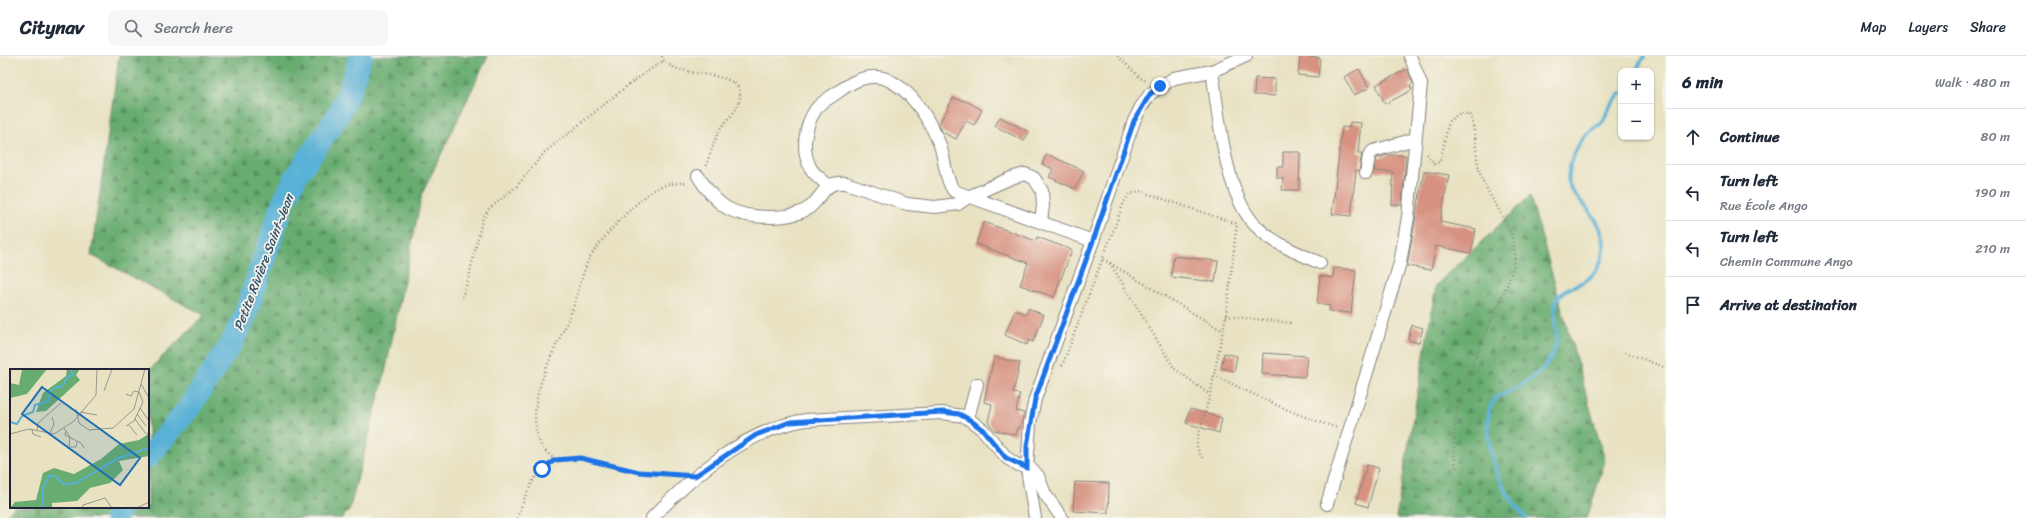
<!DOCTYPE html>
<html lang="en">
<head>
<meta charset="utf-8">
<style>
	:root { --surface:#fff; --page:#f6f6f7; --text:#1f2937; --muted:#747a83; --line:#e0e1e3 }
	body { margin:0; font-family:Sriracha,sans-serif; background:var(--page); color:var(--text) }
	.controls { position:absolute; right:12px; top:12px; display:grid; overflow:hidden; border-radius:8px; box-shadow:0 1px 3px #0004 }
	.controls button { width:36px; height:36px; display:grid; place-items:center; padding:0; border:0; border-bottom:1px solid var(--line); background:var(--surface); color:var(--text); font:20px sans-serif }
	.stop { position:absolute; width:12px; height:12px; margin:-9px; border:3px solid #1a73e8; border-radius:50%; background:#fff }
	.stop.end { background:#1a73e8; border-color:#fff; box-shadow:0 1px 4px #0008 }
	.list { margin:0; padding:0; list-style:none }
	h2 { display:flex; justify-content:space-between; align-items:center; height:52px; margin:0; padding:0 16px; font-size:17px }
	h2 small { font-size:13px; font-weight:400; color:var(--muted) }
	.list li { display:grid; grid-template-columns:26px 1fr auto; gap:12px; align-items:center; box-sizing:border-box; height:56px; padding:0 16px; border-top:1px solid var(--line) }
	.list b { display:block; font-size:15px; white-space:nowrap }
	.list p { margin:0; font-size:13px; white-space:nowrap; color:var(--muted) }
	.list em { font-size:13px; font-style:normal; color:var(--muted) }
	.icon { flex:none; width:22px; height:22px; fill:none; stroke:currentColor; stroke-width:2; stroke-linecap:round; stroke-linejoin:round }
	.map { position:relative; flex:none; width:1666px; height:462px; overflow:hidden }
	header { display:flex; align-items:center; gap:24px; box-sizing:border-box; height:56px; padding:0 20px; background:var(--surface); border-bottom:1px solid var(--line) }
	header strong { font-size:19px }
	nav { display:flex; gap:22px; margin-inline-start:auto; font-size:14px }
	.search { width:280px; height:36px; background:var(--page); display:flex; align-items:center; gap:10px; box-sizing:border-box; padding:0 14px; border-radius:8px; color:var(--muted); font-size:15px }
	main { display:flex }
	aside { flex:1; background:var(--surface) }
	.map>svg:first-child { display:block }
	.forest { fill:url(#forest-firs); stroke:#456756 }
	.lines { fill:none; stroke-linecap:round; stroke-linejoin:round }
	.stream { stroke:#59b1d6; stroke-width:4 }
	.river { stroke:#59b1d6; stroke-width:23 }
	.building { fill:#d79281 }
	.minor-casing { stroke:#85827e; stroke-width:14 }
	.path { stroke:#85827e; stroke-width:2.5; stroke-dasharray:1 3; stroke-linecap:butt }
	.minor { stroke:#fff; stroke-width:12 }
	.route { stroke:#1a73e8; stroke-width:5 }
	.labels { text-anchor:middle; stroke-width:3.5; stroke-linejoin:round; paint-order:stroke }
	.water-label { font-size:13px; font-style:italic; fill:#355471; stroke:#f7f3e8 }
	.inset-river { fill:none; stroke:#59b1d6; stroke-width:2 }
	.inset-road { fill:none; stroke:#99958c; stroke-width:1 }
	.view { fill:#1f6fb2; fill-opacity:0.15; stroke:#1f6fb2; stroke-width:2 }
	.inset-edge { fill:none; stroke:#22223b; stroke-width:2 }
</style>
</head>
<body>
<header>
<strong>Citynav</strong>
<div class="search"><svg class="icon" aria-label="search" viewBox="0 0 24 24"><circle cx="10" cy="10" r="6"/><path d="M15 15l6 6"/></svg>Search here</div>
<nav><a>Map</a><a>Layers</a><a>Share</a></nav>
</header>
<main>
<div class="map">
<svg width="1666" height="462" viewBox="0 0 1666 462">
	<defs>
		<pattern id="forest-firs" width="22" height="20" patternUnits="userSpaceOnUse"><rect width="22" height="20" fill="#68ac70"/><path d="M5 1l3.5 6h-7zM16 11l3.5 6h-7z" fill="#558c5d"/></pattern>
	</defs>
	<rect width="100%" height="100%" fill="#f7f3e8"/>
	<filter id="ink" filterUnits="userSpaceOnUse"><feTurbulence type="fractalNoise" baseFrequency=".025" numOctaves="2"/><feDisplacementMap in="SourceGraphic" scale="8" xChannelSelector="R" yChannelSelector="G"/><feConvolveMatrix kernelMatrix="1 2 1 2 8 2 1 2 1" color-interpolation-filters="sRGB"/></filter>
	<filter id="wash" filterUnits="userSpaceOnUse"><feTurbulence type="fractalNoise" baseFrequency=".012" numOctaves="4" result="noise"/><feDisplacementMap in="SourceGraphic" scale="16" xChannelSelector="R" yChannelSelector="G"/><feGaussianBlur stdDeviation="0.9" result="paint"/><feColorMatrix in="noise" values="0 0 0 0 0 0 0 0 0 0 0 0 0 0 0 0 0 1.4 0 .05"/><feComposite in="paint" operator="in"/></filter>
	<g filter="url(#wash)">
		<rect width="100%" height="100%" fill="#e8e2c2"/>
		<g class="forest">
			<path d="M119,0H488L422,138L385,317L349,455L342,462H3L14,451H148V315L204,259L91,199Z"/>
			<path d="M1530,140L1605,405L1587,462H1396L1436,229Z"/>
		</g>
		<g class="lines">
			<g class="stream">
				<path d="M1636,15L1644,0"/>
				<path d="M1526,462C1503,437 1489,406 1488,372C1488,361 1488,349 1497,341C1501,338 1507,337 1511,334C1527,326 1542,317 1552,300C1564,278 1547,254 1560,239C1566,232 1573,231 1581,227C1593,222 1603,207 1604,193C1605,176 1595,162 1585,150C1580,145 1571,136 1569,128C1566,114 1576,91 1585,80C1590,74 1599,70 1603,65C1606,61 1607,55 1610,51C1613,46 1617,42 1621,37"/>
			</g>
			<g class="river">
				<path d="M148,401L188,353L231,288L244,262L281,152L296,120L337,61L350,33L361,0"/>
				<path d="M116,462L121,451"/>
			</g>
		</g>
		<g id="blocks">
			<g class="building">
				<path d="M1300,0L1320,2L1318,21L1298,19Z"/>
				<path d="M1359,13L1369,32L1354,39L1344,21Z"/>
				<path d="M1407,13L1413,27L1410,29L1412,34L1385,48L1376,29Z"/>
				<path d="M1255,22L1275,23V40L1254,39Z"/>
				<path d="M953,42L968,46L982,54L974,69L966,65L956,83L942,76L939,68Z"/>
				<path d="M1000,61L1029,76L1024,85L995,70Z"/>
				<path d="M1350,66L1361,67L1358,97H1362L1359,115L1356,114L1351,160L1332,158L1342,71L1349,72Z"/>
				<path d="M1283,96H1300L1299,134H1282L1283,122H1277V111H1283Z"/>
				<path d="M1047,98L1084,115L1075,133L1049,121L1053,113L1042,108Z"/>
				<path d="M1388,99H1406L1402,149H1392L1393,116L1374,115L1377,102Z"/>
				<path d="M1424,115L1449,119L1440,166L1476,173L1471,197L1436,190L1431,214L1407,210Z"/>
				<path d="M984,166L1036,185L1037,181L1072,194L1054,241L1020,229L1028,207L976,188Z"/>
				<path d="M1174,200L1218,205L1215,226L1171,221Z"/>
				<path d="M1334,212L1356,214L1351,257L1329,255L1330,250L1317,248L1320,220L1333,222Z"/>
				<path d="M1028,252L1044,259L1033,286L1029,284L1027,289L1005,279L1015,254L1026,258Z"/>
				<path d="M1412,269L1423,272L1419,287L1408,284Z"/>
				<path d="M1224,297L1237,300L1234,315L1221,312Z"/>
				<path d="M1263,297L1307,300L1305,321L1262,318Z"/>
				<path d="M994,301L1020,307L1013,337L1020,338L1016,355L1024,357L1020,372H1018L1016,379L994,374L988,366L992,348L984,346Z"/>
				<path d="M1190,353L1222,362L1219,377L1186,367Z"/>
				<path d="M1367,409L1379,412L1368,451L1356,447Z"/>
				<path d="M1075,426L1109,427L1108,457L1073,455Z"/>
			</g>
		</g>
	</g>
	<g filter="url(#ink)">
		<use href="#blocks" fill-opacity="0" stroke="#85827e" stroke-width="1"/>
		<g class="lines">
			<defs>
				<g id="minor">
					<path d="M1212,15C1219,59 1224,136 1255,169C1272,187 1298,197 1320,207"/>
					<path d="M1366,117L1369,100L1373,95L1415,83"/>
					<path d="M698,120C705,131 715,145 727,152C746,163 792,165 810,151C824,139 825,124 846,127L907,148L935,151L958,148L968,141L1011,122L1025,118L1034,122L1042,135L1043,149L1041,166"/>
					<path d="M829,130C822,124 814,119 810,111C801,93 805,69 816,53C821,46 831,41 838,36C849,28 861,20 876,21C887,21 898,29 906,36C920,49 933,71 940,89C945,104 945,123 954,135L1093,185"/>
					<path d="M968,362L977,328"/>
					<path d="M1327,448L1400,207L1408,161L1421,28L1410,0"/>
					<path d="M652,462C693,420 746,373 806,364L942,357L964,360L970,364L983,374L1007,402L1016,408L1032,413L1038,420L1045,438L1062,462"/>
					<path d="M1035,462L1027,413L1030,367L1035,343L1093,185L1134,65L1141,51L1150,38L1174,22L1212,15L1246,0"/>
				</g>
			</defs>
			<use href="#minor" class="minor-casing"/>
			<g class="path">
				<path d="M662,0C670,27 751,8 739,46C735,58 724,66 718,77C713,88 710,100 705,111"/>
				<path d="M1118,0L1140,22L1148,26"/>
				<path d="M1427,98L1434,108L1440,106L1449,65L1460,57L1469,58C1478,77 1474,100 1481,120C1490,144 1509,164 1514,189C1518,209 1506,231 1498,249C1477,298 1443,360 1457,414"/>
				<path d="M1103,203L1223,275"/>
				<path d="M1110,207L1174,312L1210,339"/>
				<path d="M462,241L469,221L482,164L489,153L517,130L545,96L632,26L663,5"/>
				<path d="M1226,260L1291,267"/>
				<path d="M1625,296L1666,312"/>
				<path d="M1062,310L1124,146L1130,138L1140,135L1237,168"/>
				<path d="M1214,319C1255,339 1295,360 1339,372"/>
				<path d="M1202,402L1197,392V384L1210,339L1226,260L1237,167"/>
				<path d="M555,404C550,399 543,394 541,389C522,349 553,298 569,262C577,244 580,224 588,205C597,186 640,140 659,131C668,127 678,128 688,126"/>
				<path d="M517,462C524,444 531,422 546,409C568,391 614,412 639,416C652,418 665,418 678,419"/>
			</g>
			<use href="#minor" class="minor"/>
		</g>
	</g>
	<g class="lines" filter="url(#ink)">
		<path class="route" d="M542,413L555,404L580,402L639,416L695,420L756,379L790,366L942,356L959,358L970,364L983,374L1006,402L1027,412V390L1035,343L1093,185L1134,65L1150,38L1160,30"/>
	</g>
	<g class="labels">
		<g class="water-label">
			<text transform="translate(263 206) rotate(-69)" y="5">Petite Rivière Saint-Jean</text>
		</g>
	</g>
	<g transform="translate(10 313)">
		<rect width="139" height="139" fill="#e8e2c2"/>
		<path d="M12,0H37L17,25L0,29V14L9,16ZM57,0H70L66,6L70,11L36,42L26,43L33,24L56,7ZM139,59V87L109,92L113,101L100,114L80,119L67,132L42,134V139H0L5,133L26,131L33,104L44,99L64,105L91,90L109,75L129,71L137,66Z" fill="#68ac70"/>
		<path class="inset-river" d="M0,53L7,55L12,47L23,43L25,36L38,32L41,22L46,18H52L57,8L63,6L60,0M32,139L33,120L39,107H44L54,115L66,114L109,89L139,79"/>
		<path class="inset-road" d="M131,15L139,29M94,22L102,0M116,25L121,27L124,22L129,23L133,33L124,52L116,57M130,39L139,52M66,40L69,54L79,61L103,59L124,40L135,0M70,43L87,46M127,45L136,57M125,50L136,65M119,56L127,66M54,59L60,68L59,78H66L67,73M22,61L23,65L31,68M27,62L28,54L51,34M56,62L55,66L71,74L74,79M40,64L44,55L42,48M0,65L19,60L44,65L64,52L86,26L87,0M73,139V136L95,129L102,139M127,139L139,133"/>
		<path class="view" d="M32,18L130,89L110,116L12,45Z"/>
		<rect width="139" height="139" class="inset-edge"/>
	</g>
</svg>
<div class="controls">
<button>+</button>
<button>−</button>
</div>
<div class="stop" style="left:542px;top:413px"></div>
<div class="stop end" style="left:1160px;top:30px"></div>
</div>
<aside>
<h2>6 min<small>Walk · 480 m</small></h2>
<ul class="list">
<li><svg class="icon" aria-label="ahead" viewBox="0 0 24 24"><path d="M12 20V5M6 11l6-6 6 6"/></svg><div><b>Continue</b></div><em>80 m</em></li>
<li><svg class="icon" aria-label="left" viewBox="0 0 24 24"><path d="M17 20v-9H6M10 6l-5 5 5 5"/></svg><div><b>Turn left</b><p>Rue École Ango</p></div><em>190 m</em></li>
<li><svg class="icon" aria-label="left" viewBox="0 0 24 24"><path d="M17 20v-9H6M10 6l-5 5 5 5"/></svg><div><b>Turn left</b><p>Chemin Commune Ango</p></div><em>210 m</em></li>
<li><svg class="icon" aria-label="arrive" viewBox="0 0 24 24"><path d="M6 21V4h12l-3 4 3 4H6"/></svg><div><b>Arrive at destination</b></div></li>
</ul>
</aside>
</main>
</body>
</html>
